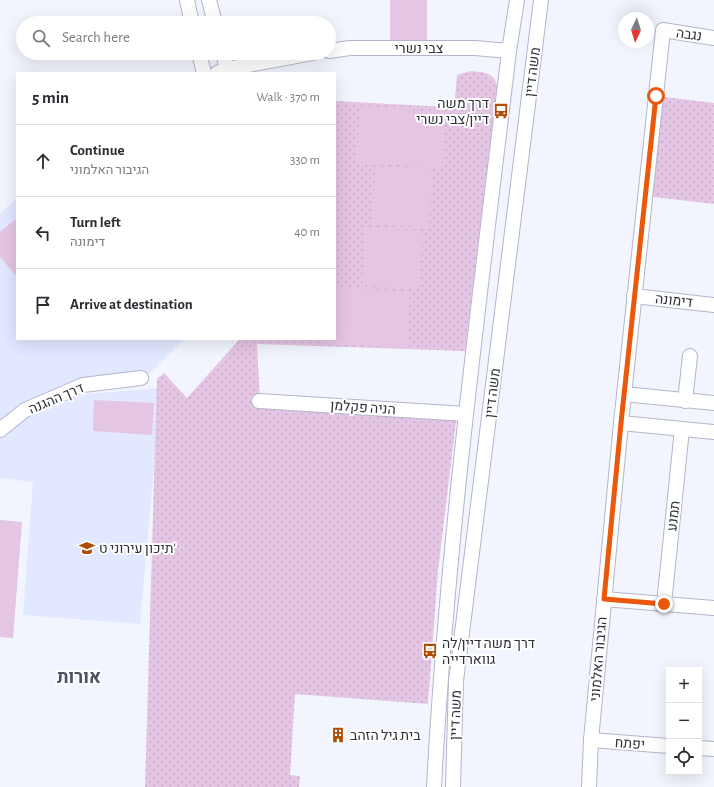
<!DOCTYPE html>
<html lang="en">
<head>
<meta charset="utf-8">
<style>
	:root { --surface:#fff; --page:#f7f7f7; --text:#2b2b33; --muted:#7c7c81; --line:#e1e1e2 }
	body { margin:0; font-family:"Alegreya Sans",Heebo,sans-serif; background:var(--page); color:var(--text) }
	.controls { position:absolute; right:12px; bottom:12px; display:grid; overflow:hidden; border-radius:0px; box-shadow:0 4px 16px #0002 }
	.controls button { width:36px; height:36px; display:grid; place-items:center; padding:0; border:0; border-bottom:1px solid var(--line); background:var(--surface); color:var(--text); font:20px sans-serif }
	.compass { position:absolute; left:618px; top:12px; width:36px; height:36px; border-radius:50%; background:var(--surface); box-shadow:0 4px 16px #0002; rotate:184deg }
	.stop { position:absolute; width:12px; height:12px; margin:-9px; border:3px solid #ea580c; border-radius:50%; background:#fff }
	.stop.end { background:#ea580c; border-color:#fff; box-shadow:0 1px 4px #0008 }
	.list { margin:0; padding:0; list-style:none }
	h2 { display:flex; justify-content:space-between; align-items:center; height:52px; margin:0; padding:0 16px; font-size:17px }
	h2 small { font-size:13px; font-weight:400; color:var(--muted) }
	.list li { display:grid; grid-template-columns:26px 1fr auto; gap:12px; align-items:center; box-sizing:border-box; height:72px; padding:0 16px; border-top:1px solid var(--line) }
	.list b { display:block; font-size:15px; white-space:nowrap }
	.list p { margin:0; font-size:13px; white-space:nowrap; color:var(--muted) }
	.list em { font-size:13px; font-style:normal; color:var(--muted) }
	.icon { flex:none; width:22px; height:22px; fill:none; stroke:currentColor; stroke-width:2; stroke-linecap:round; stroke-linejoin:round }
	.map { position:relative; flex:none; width:714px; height:787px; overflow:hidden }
	.search { position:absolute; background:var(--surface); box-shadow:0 4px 16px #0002; left:16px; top:16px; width:320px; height:44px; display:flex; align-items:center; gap:10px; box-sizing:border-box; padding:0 14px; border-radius:22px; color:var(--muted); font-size:15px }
	.panel { position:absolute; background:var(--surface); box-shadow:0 4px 16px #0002; left:16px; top:72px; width:320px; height:268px; border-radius:0px }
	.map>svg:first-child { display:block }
	.built { fill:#e1e8ff }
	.park { fill:url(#park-dots) }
	.garden { fill:#e4c5e3 }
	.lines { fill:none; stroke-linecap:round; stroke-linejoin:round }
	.minor-casing { stroke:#b1b6cb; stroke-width:16 }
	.minor { stroke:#fff; stroke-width:14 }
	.route { stroke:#ea580c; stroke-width:5 }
	.labels { text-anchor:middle; stroke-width:4; stroke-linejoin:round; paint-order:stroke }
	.street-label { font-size:14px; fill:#2f3139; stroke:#fff }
	.poi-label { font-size:14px; fill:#2f3139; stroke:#fff; text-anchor:start }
	.district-label { font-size:18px; font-weight:bold; fill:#4c5163; stroke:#fff }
</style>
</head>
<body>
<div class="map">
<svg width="714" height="787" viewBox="0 0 714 787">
	<defs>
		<pattern id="park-dots" width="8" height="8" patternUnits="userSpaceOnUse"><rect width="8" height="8" fill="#e4c5e3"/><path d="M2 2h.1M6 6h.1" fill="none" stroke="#c4aac4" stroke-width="1.8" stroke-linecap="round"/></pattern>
	</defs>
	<rect width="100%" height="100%" fill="#f3f5fe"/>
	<g class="built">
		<path d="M17,198V339H184L149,374L80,378L24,404L0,423V214Z"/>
		<path d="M161,388L140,624L23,615L33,482L0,478V437L29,417L87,394Z"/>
	</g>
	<g class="park">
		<path d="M471,71C483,72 496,73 497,87L465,351L257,344L260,401L457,413L438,571L428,704L295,694L290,775L300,776L299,787H145L157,379L164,373L187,398L238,341V339H335V101L446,107L455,99L457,75Z"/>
		<path d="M656,96L714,103V204L645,196Z"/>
	</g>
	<g class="garden">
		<rect x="390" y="0" width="37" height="44"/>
		<path d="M360,106L446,112L442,168L356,162Z"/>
		<path d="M375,166L432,170L429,228L372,224Z"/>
		<path d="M17,218V277L0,257V232Z"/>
		<path d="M365,227L423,231L419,288L362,285Z"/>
		<path d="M335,288L410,292L407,348L320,342V339H335Z"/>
		<path d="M269,339H315V342Z"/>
		<path d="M94,400L154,403L152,435L93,431Z"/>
		<path d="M0,520L22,522L13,638L0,637Z"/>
	</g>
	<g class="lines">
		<defs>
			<g id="minor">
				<path d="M187,0L192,23"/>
				<path d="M209,0L215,23"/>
				<path d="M329,51L350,48H475L509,51"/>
				<path d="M199,53L204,73"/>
				<path d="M223,53L227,69"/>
				<path d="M217,73L227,69L313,53"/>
				<path d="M634,296L714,305"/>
				<path d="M624,394L714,403"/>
				<path d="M259,401L466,414"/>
				<path d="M685,401L690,356"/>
				<path d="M621,423L714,432"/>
				<path d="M0,430L25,410L83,385L141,378"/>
				<path d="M604,599L714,608"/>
				<path d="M664,604L682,429"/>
				<path d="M591,740L669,746"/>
				<path d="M699,748L714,749"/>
				<path d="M434,787C447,541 480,296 509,51L517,0"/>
				<path d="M453,787L456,681L541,0"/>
				<path d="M589,787L591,740L621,423L663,30L714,38"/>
			</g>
		</defs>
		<use href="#minor" class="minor-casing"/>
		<use href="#minor" class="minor"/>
	</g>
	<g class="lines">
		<path class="route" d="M656,96L621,423L604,599L664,604"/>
	</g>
	<defs>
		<symbol id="bus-bare" viewBox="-9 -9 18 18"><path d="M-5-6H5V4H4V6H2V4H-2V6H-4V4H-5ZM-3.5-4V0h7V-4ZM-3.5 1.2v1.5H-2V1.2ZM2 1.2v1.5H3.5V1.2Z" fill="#ae4e05" stroke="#fff" stroke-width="2.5" paint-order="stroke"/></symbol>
		<symbol id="school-bare" viewBox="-9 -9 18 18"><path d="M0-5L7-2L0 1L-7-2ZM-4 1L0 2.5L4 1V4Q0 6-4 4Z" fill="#ae4e05" stroke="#fff" stroke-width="2.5" paint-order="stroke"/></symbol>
		<symbol id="building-bare" viewBox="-9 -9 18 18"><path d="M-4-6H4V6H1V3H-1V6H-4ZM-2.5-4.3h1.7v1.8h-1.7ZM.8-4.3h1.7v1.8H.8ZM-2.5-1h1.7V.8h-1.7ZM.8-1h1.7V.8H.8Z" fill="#ae4e05" stroke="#fff" stroke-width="2.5" paint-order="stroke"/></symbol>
	</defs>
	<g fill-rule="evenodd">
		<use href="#bus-bare" x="490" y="100" width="22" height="22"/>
		<use href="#school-bare" x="76" y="537" width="22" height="22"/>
		<use href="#bus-bare" x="419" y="640" width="22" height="22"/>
		<use href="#building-bare" x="327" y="724" width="22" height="22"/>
	</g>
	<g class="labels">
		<g class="street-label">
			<text transform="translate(689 34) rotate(8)" y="5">נגבה</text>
			<text x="419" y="53">צבי נשרי</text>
			<text transform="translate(532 72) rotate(-83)" y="5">משה דיין</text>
			<text transform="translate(674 300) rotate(6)" y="5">דימונה</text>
			<text transform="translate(492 393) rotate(-83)" y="5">משה דיין</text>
			<text transform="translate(56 398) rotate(-23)" y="5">דרך ההגנה</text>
			<text transform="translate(363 407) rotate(4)" y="5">הניה פקלמן</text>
			<text transform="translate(673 516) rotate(-84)" y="5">תמנע</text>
			<text transform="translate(598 659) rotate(-85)" y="5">הגיבור האלמוני</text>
			<text transform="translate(455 715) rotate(-88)" y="5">משה דיין</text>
			<text transform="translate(630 743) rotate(4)" y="5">יפתח</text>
		</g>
		<g class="poi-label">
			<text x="489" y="108" text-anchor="end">דרך משה<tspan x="489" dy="16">דיין/צבי נשרי</tspan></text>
			<text x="99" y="553">תיכון עירוני ט'</text>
			<text x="442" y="648">דרך משה דיין/לה<tspan x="442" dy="16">גווארדייה</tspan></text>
			<text x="350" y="740">בית גיל הזהב</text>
		</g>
		<g class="district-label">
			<text x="79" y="683">אורות</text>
		</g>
	</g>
</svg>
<div class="controls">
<button>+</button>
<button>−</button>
<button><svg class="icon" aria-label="locate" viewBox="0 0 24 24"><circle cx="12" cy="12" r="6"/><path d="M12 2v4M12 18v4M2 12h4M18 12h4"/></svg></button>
</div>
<svg class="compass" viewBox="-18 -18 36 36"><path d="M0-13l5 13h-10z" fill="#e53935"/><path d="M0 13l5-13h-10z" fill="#7c7c81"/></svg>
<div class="stop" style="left:656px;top:96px"></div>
<div class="stop end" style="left:664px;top:604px"></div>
<div class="search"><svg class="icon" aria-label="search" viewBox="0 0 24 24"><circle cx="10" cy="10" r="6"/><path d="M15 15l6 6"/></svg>Search here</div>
<section class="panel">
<h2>5 min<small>Walk · 370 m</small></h2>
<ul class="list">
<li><svg class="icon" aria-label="ahead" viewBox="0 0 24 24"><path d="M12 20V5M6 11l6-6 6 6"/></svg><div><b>Continue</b><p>הגיבור האלמוני</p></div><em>330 m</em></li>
<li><svg class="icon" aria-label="left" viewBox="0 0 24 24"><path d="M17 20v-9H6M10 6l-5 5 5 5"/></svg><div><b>Turn left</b><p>דימונה</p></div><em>40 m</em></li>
<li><svg class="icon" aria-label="arrive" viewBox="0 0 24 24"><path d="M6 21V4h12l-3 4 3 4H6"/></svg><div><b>Arrive at destination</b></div></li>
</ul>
</section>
</div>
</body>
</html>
